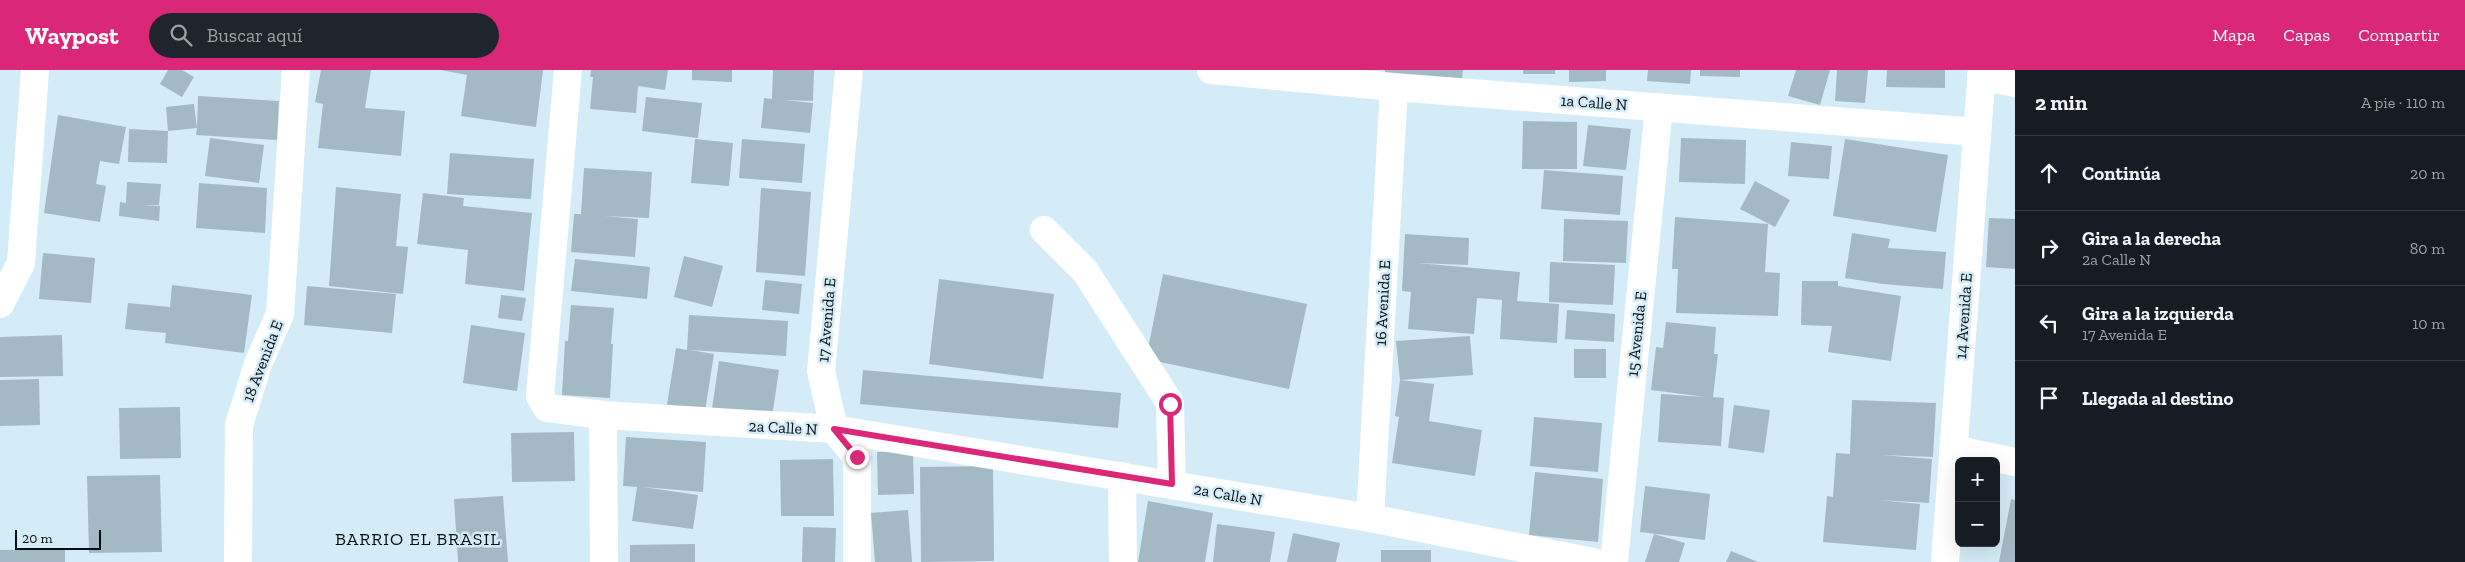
<!DOCTYPE html>
<html lang="es">
<head>
<meta charset="utf-8">
<style>
	:root { --surface:#171b24; --page:#20242c; --text:#f1f3f6; --muted:#9ea1a6; --line:#363941; --accent:#db2777 }
	body { margin:0; font-family:"Zilla Slab",serif; background:var(--page); color:var(--text) }
	.controls { position:absolute; right:15px; bottom:15px; display:grid; overflow:hidden; border-radius:8px; box-shadow:0 5px 20px #0002 }
	.controls button { width:45px; height:45px; display:grid; place-items:center; padding:0; border:0; border-bottom:1px solid var(--line); background:var(--surface); color:var(--text); font:25px sans-serif }
	.scale { position:absolute; left:15px; bottom:12px; width:86px; box-sizing:border-box; padding-left:5px; border:2px solid #070e12; border-top:0; font-size:14px; line-height:18px; white-space:nowrap; color:#070e12; -webkit-text-stroke:4px #d4ecf7; paint-order:stroke }
	.stop { position:absolute; width:15px; height:15px; margin:-11px; border:4px solid #db2777; border-radius:50%; background:#fff }
	.stop.end { background:#db2777; border-color:#fff; box-shadow:0 1px 5px #0008 }
	.list { margin:0; padding:0; list-style:none }
	h2 { display:flex; justify-content:space-between; align-items:center; height:65px; margin:0; padding:0 20px; font-size:21px }
	h2 small { font-size:16px; font-weight:400; color:var(--muted) }
	.list li { display:grid; grid-template-columns:32px 1fr auto; gap:15px; align-items:center; box-sizing:border-box; height:75px; padding:0 20px; border-top:1px solid var(--line) }
	.list b { display:block; font-size:19px; white-space:nowrap }
	.list p { margin:0; font-size:16px; white-space:nowrap; color:var(--muted) }
	.list em { font-size:16px; font-style:normal; color:var(--muted) }
	.icon { flex:none; width:28px; height:28px; fill:none; stroke:currentColor; stroke-width:2; stroke-linecap:round; stroke-linejoin:round }
	.map { position:relative; flex:none; width:2015px; height:492px; overflow:hidden }
	header { display:flex; align-items:center; gap:30px; box-sizing:border-box; height:70px; padding:0 25px; background:var(--accent); color:#fff }
	header strong { font-size:24px }
	nav { display:flex; gap:28px; margin-inline-start:auto; font-size:18px }
	.search { width:350px; height:45px; background:var(--page); display:flex; align-items:center; gap:12px; box-sizing:border-box; padding:0 18px; border-radius:28px; color:var(--muted); font-size:19px }
	main { display:flex }
	aside { flex:1; background:var(--surface) }
	.map>svg:first-child { display:block }
	.building { fill:#a3bac4 }
	.lines { fill:none; stroke-linecap:round; stroke-linejoin:round }
	.minor { stroke:#fff; stroke-width:28 }
	.route { stroke:#db2777; stroke-width:6 }
	.labels { text-anchor:middle; stroke-width:5; stroke-linejoin:round; paint-order:stroke }
	.street-label { font-size:16px; fill:#070e12; stroke:#d4ecf7 }
	.neighbourhood-label { font-size:18px; letter-spacing:1px; fill:#070e12; stroke:#d4ecf7 }
</style>
</head>
<body>
<header>
<strong>Waypost</strong>
<div class="search"><svg class="icon" aria-label="search" viewBox="0 0 24 24"><circle cx="10" cy="10" r="6"/><path d="M15 15l6 6"/></svg>Buscar aquí</div>
<nav><a>Mapa</a><a>Capas</a><a>Compartir</a></nav>
</header>
<main>
<div class="map">
<svg width="2015" height="492" viewBox="0 0 2015 492">
	<rect width="100%" height="100%" fill="#d4ecf7"/>
	<g class="building">
		<path d="M168,0H182L194,7L182,27L160,14Z"/>
		<path d="M321,0H371L365,38L405,41L401,86L318,78L323,34L315,32Z"/>
		<path d="M440,0H543L536,57L461,46L467,5Z"/>
		<path d="M591,0H668L665,20L638,16L636,43L590,39L593,7H590Z"/>
		<path d="M692,0H732V12L692,10Z"/>
		<path d="M773,0H814L813,31L784,30L813,33L810,63L761,58L764,28L772,29Z"/>
		<path d="M1385,0H1463L1462,10L1385,4Z"/>
		<rect x="1523" y="0" width="32" height="4"/>
		<path d="M1569,0H1606V11L1569,12Z"/>
		<path d="M1648,0H1691L1690,14L1647,11Z"/>
		<path d="M1700,0H1740V7L1700,6Z"/>
		<path d="M1796,0H1830L1820,35L1788,26Z"/>
		<path d="M1837,0H1868L1865,33L1835,31Z"/>
		<path d="M1887,0H1945V18L1886,17Z"/>
		<path d="M198,26L279,31L277,70L196,65L197,58L168,61L166,37L194,34L197,58Z"/>
		<path d="M646,27L702,33L698,68L642,61Z"/>
		<path d="M58,45L126,57L119,94L100,91L96,114L106,116L100,152L44,143Z"/>
		<path d="M1523,51L1577,52V99H1522Z"/>
		<path d="M1588,55L1631,59L1626,100L1583,96Z"/>
		<path d="M129,59L168,61L167,93L128,92Z"/>
		<path d="M210,68L264,75L259,113L205,106Z"/>
		<path d="M1681,68L1746,70L1745,114L1679,112Z"/>
		<path d="M695,69L733,73L729,116L691,113Z"/>
		<path d="M742,69L805,74L802,113L739,108Z"/>
		<path d="M1845,69L1948,85L1936,162L1833,146Z"/>
		<path d="M1791,72L1832,76L1829,109L1788,106Z"/>
		<path d="M450,83L534,89L531,129L447,124Z"/>
		<path d="M584,98L652,102L649,148L604,146L638,149L635,187L571,182L574,144H581Z"/>
		<path d="M1544,100L1623,106L1620,145L1541,139Z"/>
		<path d="M1755,111L1790,130L1775,157L1740,139Z"/>
		<path d="M127,112L161,114L159,135H142L160,136L159,151L119,146L120,132L126,133Z"/>
		<path d="M199,113L267,118L265,163L196,158Z"/>
		<path d="M336,117L401,124L396,176L408,177L403,224L329,216Z"/>
		<path d="M761,118L811,122L805,206L756,202Z"/>
		<path d="M423,123L464,128L463,136L532,143L524,221L465,214L468,180L417,174Z"/>
		<path d="M1675,147L1768,154L1765,202L1780,203L1778,246L1676,243L1678,199H1672Z"/>
		<path d="M1989,148L2015,149V199L1986,197Z"/>
		<path d="M1564,149L1628,151L1626,193L1563,191Z"/>
		<path d="M1852,163L1890,169L1888,178L1946,182L1943,219L1883,214L1845,208Z"/>
		<path d="M1405,164L1469,168L1468,195L1417,193L1520,202L1517,231L1559,234L1557,273L1500,269L1502,230L1477,228L1474,264L1408,259L1411,222L1402,221Z"/>
		<path d="M43,183L95,188L91,233L39,229Z"/>
		<path d="M684,186L723,196L712,237L674,227Z"/>
		<path d="M575,189L650,197L647,229L571,221Z"/>
		<path d="M1550,192L1615,195L1613,235L1549,232Z"/>
		<path d="M1163,204L1307,234L1289,319L1146,289Z"/>
		<path d="M939,209L1054,224L1043,309L929,294Z"/>
		<path d="M765,210L802,214L799,244L762,240Z"/>
		<path d="M1802,211H1838V216L1901,226L1891,291L1828,282L1832,256L1801,255Z"/>
		<path d="M172,215L252,225L244,283L165,273L166,263L125,259L128,233L170,237Z"/>
		<path d="M307,216L396,224L392,263L304,255Z"/>
		<path d="M501,225L526,228L522,251L498,248Z"/>
		<path d="M571,235L614,238L611,274H613L610,328L562,325L565,271H568Z"/>
		<path d="M1567,240L1615,244L1614,272L1565,269Z"/>
		<path d="M689,245L788,251L786,286L690,280L714,284L705,341L667,335L676,278L687,280Z"/>
		<path d="M1666,252L1716,257L1714,284H1718L1713,327L1724,328L1721,376L1658,372L1661,324L1706,327L1651,320L1656,277L1663,278Z"/>
		<path d="M471,255L525,263L517,321L463,313Z"/>
		<path d="M62,265L63,306L0,307V267Z"/>
		<path d="M1470,266L1473,305L1400,310L1396,271Z"/>
		<rect x="1574" y="279" width="32" height="29"/>
		<path d="M719,291L779,300L772,347L712,338Z"/>
		<path d="M863,300L1121,323L1118,358L860,334Z"/>
		<path d="M39,309L40,355L0,356V310Z"/>
		<path d="M1400,310L1434,314L1429,351L1482,360L1475,406L1392,393L1399,347L1395,346Z"/>
		<path d="M1852,330L1936,333L1933,387L1881,385L1932,389L1929,433L1879,430L1920,434L1916,480L1823,472L1827,426L1833,427L1836,383L1850,384Z"/>
		<path d="M1734,335L1770,340L1764,383L1728,378Z"/>
		<path d="M180,337L181,388L120,389L119,338Z"/>
		<path d="M1534,347L1602,353L1598,402L1530,396Z"/>
		<path d="M574,362L575,411L512,412L511,363Z"/>
		<path d="M626,367L706,372L703,422L643,417L698,425L693,459L632,451L637,417L623,416Z"/>
		<path d="M913,381L914,424L878,425L877,382Z"/>
		<path d="M833,389L834,446H781L780,390Z"/>
		<path d="M993,396L994,491L921,492L920,397Z"/>
		<path d="M1535,402L1603,409L1598,472L1529,465Z"/>
		<path d="M160,405L162,482L89,483L87,406Z"/>
		<path d="M1645,416L1710,424L1705,470L1640,462Z"/>
		<path d="M503,426L508,492H458L454,429Z"/>
		<path d="M2011,429L2015,430V492H1999Z"/>
		<path d="M1148,431L1213,443L1205,492H1138Z"/>
		<path d="M908,440L912,492H875L871,443Z"/>
		<path d="M1217,454L1275,462L1270,492H1213Z"/>
		<path d="M803,457L836,458L835,492H802Z"/>
		<path d="M1293,463L1340,473L1336,492H1287Z"/>
		<path d="M1654,464L1685,473L1679,492H1645Z"/>
		<path d="M695,474V492H630V475Z"/>
		<path d="M65,479V492H0V480Z"/>
		<rect x="1381" y="480" width="50" height="12"/>
		<path d="M1731,481L1758,492H1726Z"/>
	</g>
	<g class="lines">
		<g class="minor">
			<path d="M568,0L540,326L547,338L603,345L834,359L1370,448L1593,492"/>
			<path d="M849,0L821,301L834,359L857,387V492"/>
			<path d="M1211,0L1394,17L1977,62"/>
			<path d="M1981,6L2015,13"/>
			<path d="M1044,160L1085,201L1170,333L1172,414"/>
			<path d="M0,234L21,193L35,0"/>
			<path d="M603,345L604,492"/>
			<path d="M1953,379L2015,392"/>
			<path d="M1122,406L1123,492"/>
			<path d="M1370,448L1394,17"/>
			<path d="M238,492L239,355L258,294L280,244L296,0"/>
			<path d="M1614,492L1659,37"/>
			<path d="M1945,492L1982,0"/>
		</g>
	</g>
	<g class="lines">
		<path class="route" d="M857,387L834,359L1172,414L1170,334"/>
	</g>
	<g class="labels">
		<g class="street-label">
			<text transform="translate(1594 32) rotate(4)" y="6">1a Calle N</text>
			<text transform="translate(1382 233) rotate(-87)" y="6">16 Avenida E</text>
			<text transform="translate(1963 246) rotate(-86)" y="6">14 Avenida E</text>
			<text transform="translate(826 250) rotate(-85)" y="6">17 Avenida E</text>
			<text transform="translate(1636 264) rotate(-84)" y="6">15 Avenida E</text>
			<text transform="translate(262 291) rotate(-69)" y="6">18 Avenida E</text>
			<text transform="translate(783 357) rotate(3)" y="6">2a Calle N</text>
			<text transform="translate(1228 424) rotate(10)" y="6">2a Calle N</text>
		</g>
		<g class="neighbourhood-label">
			<text x="418" y="475">BARRIO EL BRASIL</text>
		</g>
	</g>
</svg>
<div class="controls">
<button>+</button>
<button>−</button>
</div>
<div class="scale">20 m</div>
<div class="stop" style="left:1170px;top:334px"></div>
<div class="stop end" style="left:857px;top:387px"></div>
</div>
<aside>
<h2>2 min<small>A pie · 110 m</small></h2>
<ul class="list">
<li><svg class="icon" aria-label="ahead" viewBox="0 0 24 24"><path d="M12 20V5M6 11l6-6 6 6"/></svg><div><b>Continúa</b></div><em>20 m</em></li>
<li><svg class="icon" aria-label="right" viewBox="0 0 24 24"><path d="M7 20v-9h11M14 6l5 5-5 5"/></svg><div><b>Gira a la derecha</b><p>2a Calle N</p></div><em>80 m</em></li>
<li><svg class="icon" aria-label="left" viewBox="0 0 24 24"><path d="M17 20v-9H6M10 6l-5 5 5 5"/></svg><div><b>Gira a la izquierda</b><p>17 Avenida E</p></div><em>10 m</em></li>
<li><svg class="icon" aria-label="arrive" viewBox="0 0 24 24"><path d="M6 21V4h12l-3 4 3 4H6"/></svg><div><b>Llegada al destino</b></div></li>
</ul>
</aside>
</main>
</body>
</html>
